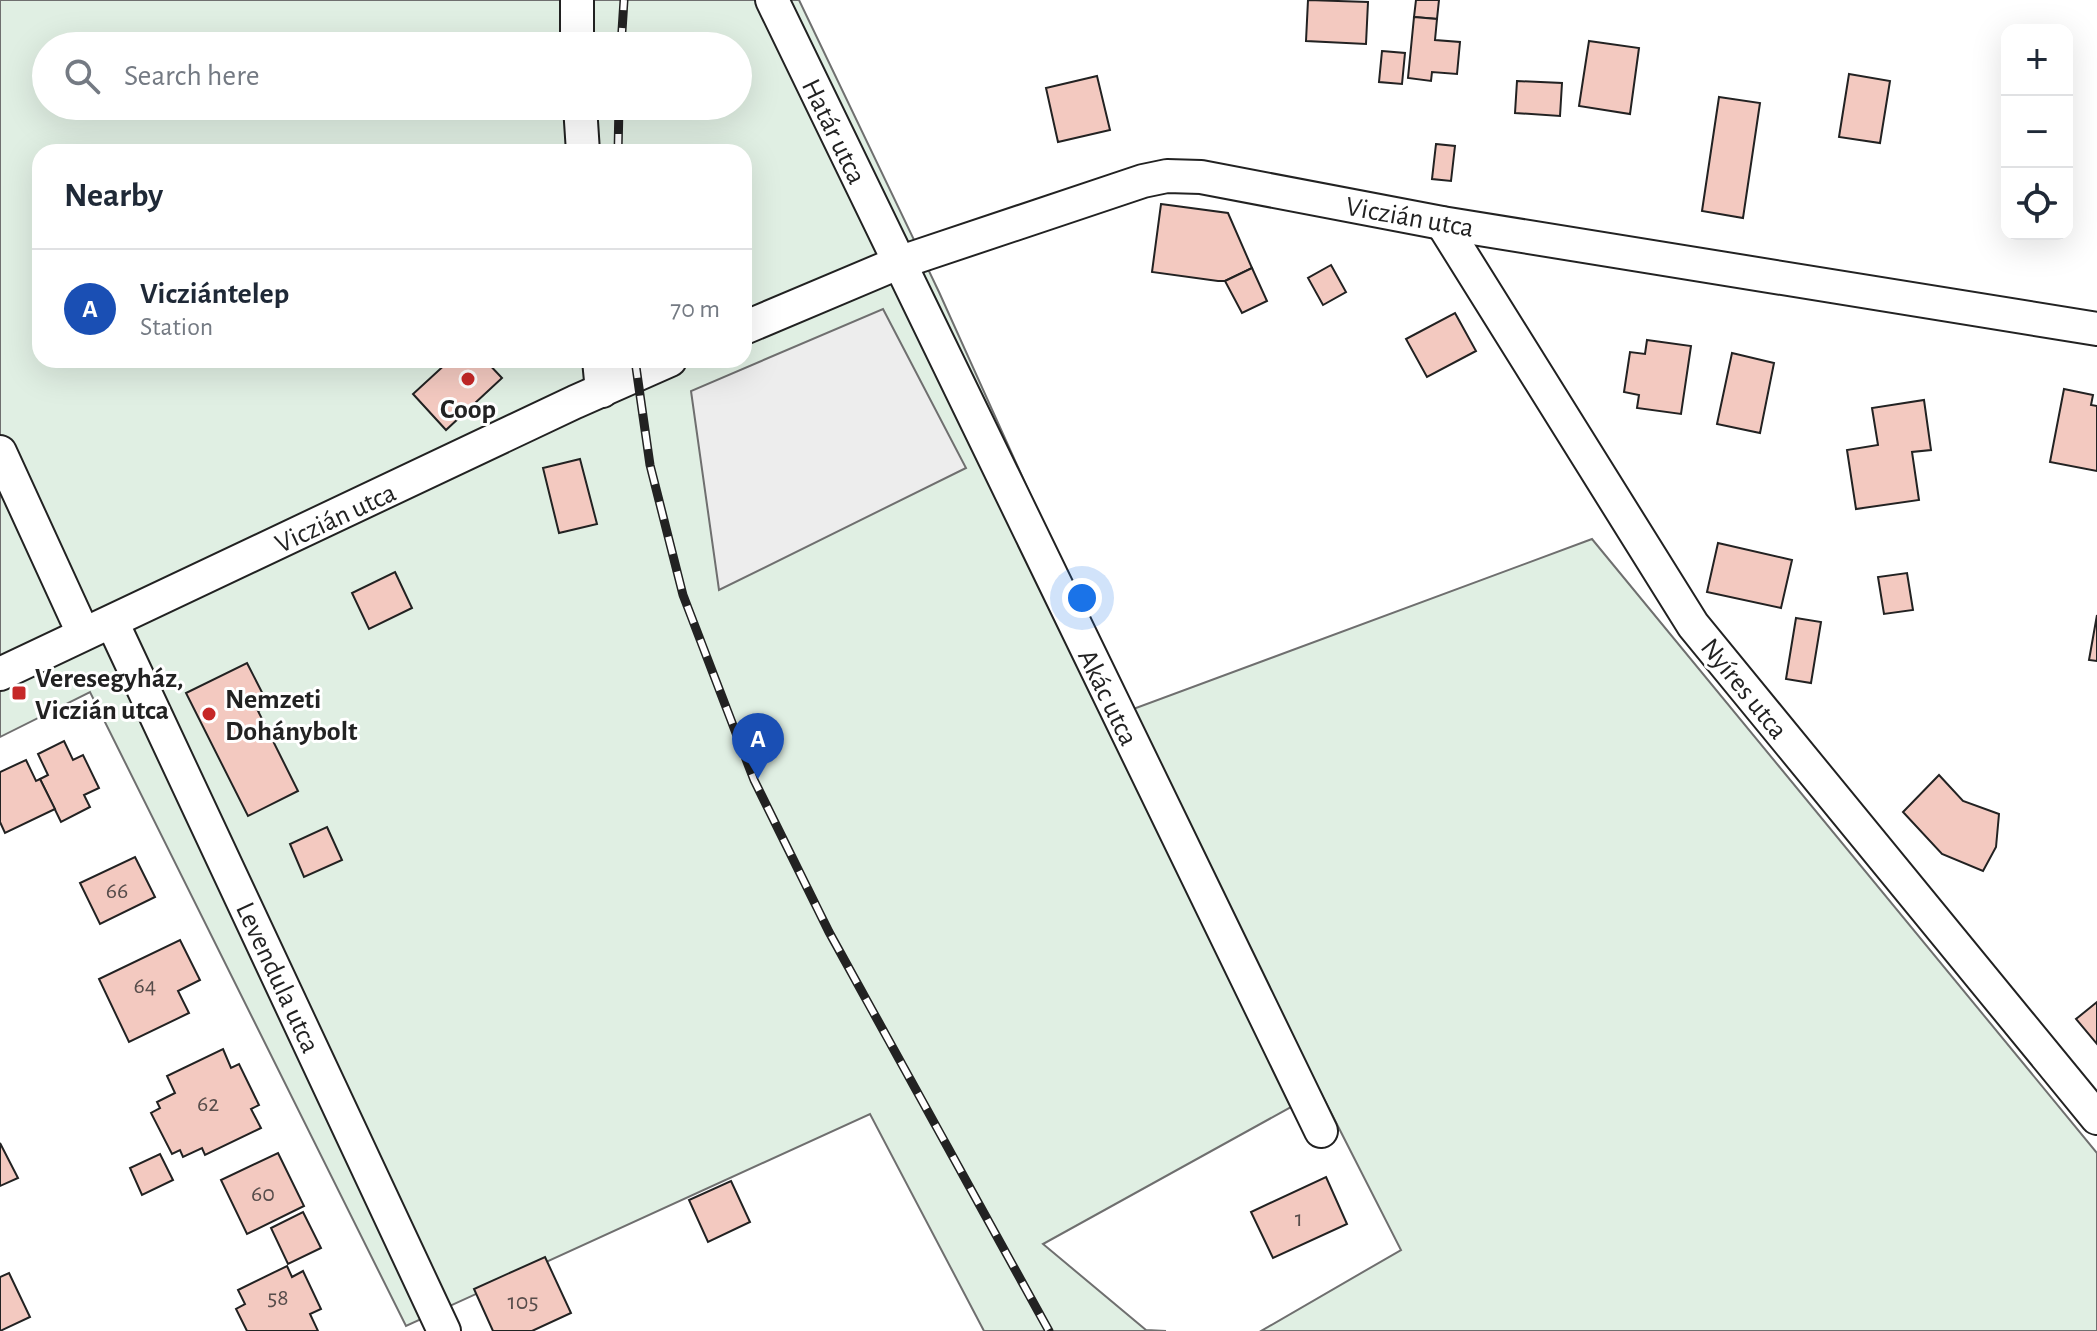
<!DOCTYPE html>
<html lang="en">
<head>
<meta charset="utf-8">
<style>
	:root { --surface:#fff; --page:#f6f6f7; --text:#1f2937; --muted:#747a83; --line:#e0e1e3; --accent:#c62828 }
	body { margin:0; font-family:"Alegreya Sans",sans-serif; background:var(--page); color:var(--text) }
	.controls { position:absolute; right:24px; top:24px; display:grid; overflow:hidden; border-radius:16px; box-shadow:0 8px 32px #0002 }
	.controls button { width:72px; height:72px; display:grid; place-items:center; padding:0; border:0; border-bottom:2px solid var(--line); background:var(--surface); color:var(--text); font:40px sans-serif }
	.you { position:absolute; left:1082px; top:598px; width:28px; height:28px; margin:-20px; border:6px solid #fff; border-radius:50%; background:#1a73e8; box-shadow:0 0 0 12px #1a73e833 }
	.badge { display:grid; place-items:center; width:52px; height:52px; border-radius:50%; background:var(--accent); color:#fff; font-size:26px; font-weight:700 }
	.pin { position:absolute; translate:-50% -66px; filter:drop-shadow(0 2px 4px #0008) }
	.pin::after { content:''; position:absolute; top:42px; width:28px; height:24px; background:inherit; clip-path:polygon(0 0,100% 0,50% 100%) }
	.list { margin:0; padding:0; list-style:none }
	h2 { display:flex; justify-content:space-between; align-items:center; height:104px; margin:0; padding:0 32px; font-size:34px }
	h2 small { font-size:26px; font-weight:400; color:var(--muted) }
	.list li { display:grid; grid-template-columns:52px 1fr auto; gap:24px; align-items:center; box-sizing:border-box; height:120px; padding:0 32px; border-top:2px solid var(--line) }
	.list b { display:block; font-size:30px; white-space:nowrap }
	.list p { margin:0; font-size:26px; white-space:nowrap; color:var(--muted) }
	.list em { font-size:26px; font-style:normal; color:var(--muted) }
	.icon { flex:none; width:44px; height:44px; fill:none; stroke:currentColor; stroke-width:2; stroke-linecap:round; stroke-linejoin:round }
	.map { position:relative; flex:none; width:2097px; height:1331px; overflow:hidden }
	.search { position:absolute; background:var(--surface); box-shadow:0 8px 32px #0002; left:32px; top:32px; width:720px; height:88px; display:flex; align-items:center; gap:20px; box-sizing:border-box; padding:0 28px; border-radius:44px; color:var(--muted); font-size:30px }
	.panel { position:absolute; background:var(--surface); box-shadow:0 8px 32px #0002; left:32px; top:144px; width:720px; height:224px; border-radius:24px }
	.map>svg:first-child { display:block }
	.green { fill:#e0efe3; stroke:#6f6f6f; stroke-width:2; fill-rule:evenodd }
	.parking { fill:#ededed; stroke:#6f6f6f; stroke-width:2 }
	.building { fill:#f3c9c0; stroke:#222; stroke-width:2 }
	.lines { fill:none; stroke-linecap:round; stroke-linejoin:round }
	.street-casing { stroke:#222; stroke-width:36 }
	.street { stroke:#fff; stroke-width:32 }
	.rail-casing { stroke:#222; stroke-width:9 }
	.rail { stroke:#fff; stroke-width:6; stroke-dasharray:18; stroke-linecap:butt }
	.poi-dot { fill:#c62828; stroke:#fff; stroke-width:3 }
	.labels { text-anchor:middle; stroke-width:6; stroke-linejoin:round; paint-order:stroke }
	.number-label { font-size:24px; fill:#564c4a }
	.street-label { font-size:28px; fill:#222; stroke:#fff }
	.poi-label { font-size:28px; font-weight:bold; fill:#222; stroke:#fff; text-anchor:start }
</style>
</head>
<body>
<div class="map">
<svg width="2097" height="1331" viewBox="0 0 2097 1331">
	<rect width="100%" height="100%" fill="#fff"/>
	<path class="green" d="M0,0H799L939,292L1128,711L1592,539L2097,1153V1331H1261L1401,1250L1320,1091L1043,1244L1146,1330L1166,1331H984L870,1114L406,1326L90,692L0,737ZM46,46H738V106H46ZM40,152H744V360H40Z"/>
	<path class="parking" d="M883,309L966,468L719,590L691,391Z"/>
	<g class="building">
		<path d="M1308,0L1368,2L1366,44L1306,41Z"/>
		<path d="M1416,0H1439L1437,19L1414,17Z"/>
		<path d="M1414,17L1437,19L1435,40L1460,42L1457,74L1432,72L1431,81L1408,78Z"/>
		<path d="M1589,41L1639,48L1630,114L1579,106Z"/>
		<path d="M1382,51L1405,53L1402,84L1379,82Z"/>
		<path d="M1849,74L1890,81L1880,143L1839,137Z"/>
		<path d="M1097,76L1110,130L1058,142L1046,88Z"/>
		<path d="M1517,81L1562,83L1560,116L1515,113Z"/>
		<path d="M1719,97L1760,103L1743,218L1702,211Z"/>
		<path d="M1436,144L1455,146L1451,181L1432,179Z"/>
		<path d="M1161,204L1228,213L1252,268L1225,281H1218L1152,272Z"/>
		<path d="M1331,265L1346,292L1323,305L1308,278Z"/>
		<path d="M1252,268L1267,301L1242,313L1225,281Z"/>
		<path d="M1455,313L1476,351L1427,377L1406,339Z"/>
		<path d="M1647,340L1691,346L1681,414L1637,408L1639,395L1624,392L1630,352L1645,354Z"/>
		<path d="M1732,353L1774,363L1760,433L1717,424Z"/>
		<path d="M450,360H485L502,378L446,430L413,394Z"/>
		<path d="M2064,389L2093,395L2091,405L2097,406V471L2050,462Z"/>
		<path d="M1924,400L1931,450L1912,452L1919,500L1856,509L1847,450L1878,445L1872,408Z"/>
		<path d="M580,459L597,524L559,533L543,468Z"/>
		<path d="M1718,543L1792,560L1781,608L1707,592Z"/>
		<path d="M395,572L412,608L369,629L352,593Z"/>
		<path d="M1907,573L1913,610L1884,614L1878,577Z"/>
		<path d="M2097,615V661L2089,660Z"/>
		<path d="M1796,618L1821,622L1811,683L1786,679Z"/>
		<path d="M247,663L269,706L258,711L298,791L248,816L186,693Z"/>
		<path d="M64,741L73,760L83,755L99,788L84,795L90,807L61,822L40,779L48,775L38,754Z"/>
		<path d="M26,760L36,781L40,779L55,809L5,833L0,822V772Z"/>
		<path d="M1939,775L1963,801L1999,814L1996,847L1983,871L1942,854L1903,812Z"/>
		<path d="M327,827L342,860L304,877L290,844Z"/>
		<path d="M135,857L155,897L100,924L80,883Z"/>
		<path d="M180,940L200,980L178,991L189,1013L129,1042L99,979Z"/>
		<path d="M2097,1002V1044L2076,1019Z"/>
		<path d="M223,1049L231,1068L239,1064L259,1105L251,1109L261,1128L205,1155L202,1148L183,1157L180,1150L172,1154L151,1113L160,1108L157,1102L175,1093L167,1076Z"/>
		<path d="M0,1143L18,1178L0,1186Z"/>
		<path d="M278,1153L304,1206L247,1234L221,1180Z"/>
		<path d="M160,1154L173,1180L142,1195L130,1168Z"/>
		<path d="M1326,1177L1347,1224L1273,1258L1251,1212Z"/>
		<path d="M731,1181L750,1222L708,1242L689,1200Z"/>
		<path d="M303,1212L321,1248L288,1264L271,1228Z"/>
		<path d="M545,1257L571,1313L532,1331H493L474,1289Z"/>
		<path d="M287,1266L292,1277L303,1271L321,1309L310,1314L318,1331H247L236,1309L245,1304L238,1290Z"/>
		<path d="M9,1273L30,1317L0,1331V1277Z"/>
	</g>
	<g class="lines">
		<defs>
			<g id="street">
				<path d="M577,0V46"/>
				<path d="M772,0L1321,1131"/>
				<path d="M580,106L583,152"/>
				<path d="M1442,223L1693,625L2097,1118"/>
				<path d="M744,328L898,263L1143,181L1167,176L1201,177L1442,223L2097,329"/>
				<path d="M599,360L602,391"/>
				<path d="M0,452L83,633"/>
				<path d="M112,622L444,1331"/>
				<path d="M0,674L575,402L670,360"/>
			</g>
		</defs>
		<use href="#street" class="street-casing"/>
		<use href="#street" class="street"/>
		<defs>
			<g id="rail">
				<path d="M621,46L624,0"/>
				<path d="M618,152L619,106"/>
				<path d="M635,360L650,465L683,595L754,780L829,932L1049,1331"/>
			</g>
		</defs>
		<use href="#rail" class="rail-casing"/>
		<use href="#rail" class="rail"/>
	</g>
	<g class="poi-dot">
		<circle cx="468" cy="379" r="8"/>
		<rect x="11" y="685" width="16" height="16" rx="4"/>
		<circle cx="209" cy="714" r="8"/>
	</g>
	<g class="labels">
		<g class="number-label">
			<text x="117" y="898">66</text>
			<text x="145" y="993">64</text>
			<text x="208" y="1111">62</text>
			<text x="263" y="1201">60</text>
			<text x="1299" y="1226">1</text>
			<text x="278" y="1305">58</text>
			<text x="523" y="1309">105</text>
		</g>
		<g class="street-label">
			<text transform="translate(835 131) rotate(64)" y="10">Határ utca</text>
			<text transform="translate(1410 216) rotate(10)" y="10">Viczián utca</text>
			<text transform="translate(335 517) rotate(-25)" y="10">Viczián utca</text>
			<text transform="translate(1745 688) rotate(51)" y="10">Nyíres utca</text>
			<text transform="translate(1109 697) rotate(64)" y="10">Akác utca</text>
			<text transform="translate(279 977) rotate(65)" y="10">Levendula utca</text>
		</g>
		<g class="poi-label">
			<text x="468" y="418" text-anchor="middle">Coop</text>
			<text x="35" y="687">Veresegyház,<tspan x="35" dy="32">Viczián utca</tspan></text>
			<text x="225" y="708">Nemzeti<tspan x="225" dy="32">Dohánybolt</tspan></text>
		</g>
	</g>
</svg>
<div class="controls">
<button>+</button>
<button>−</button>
<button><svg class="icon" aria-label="locate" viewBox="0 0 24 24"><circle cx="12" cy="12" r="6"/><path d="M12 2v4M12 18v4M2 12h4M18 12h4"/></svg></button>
</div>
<div class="you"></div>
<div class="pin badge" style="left:758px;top:779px;background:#1a4fb4">A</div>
<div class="search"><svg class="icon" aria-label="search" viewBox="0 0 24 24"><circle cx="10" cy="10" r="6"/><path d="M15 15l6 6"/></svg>Search here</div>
<section class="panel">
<h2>Nearby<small></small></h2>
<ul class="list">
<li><span class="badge" style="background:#1a4fb4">A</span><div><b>Vicziántelep</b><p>Station</p></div><em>70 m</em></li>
</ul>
</section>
</div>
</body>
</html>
